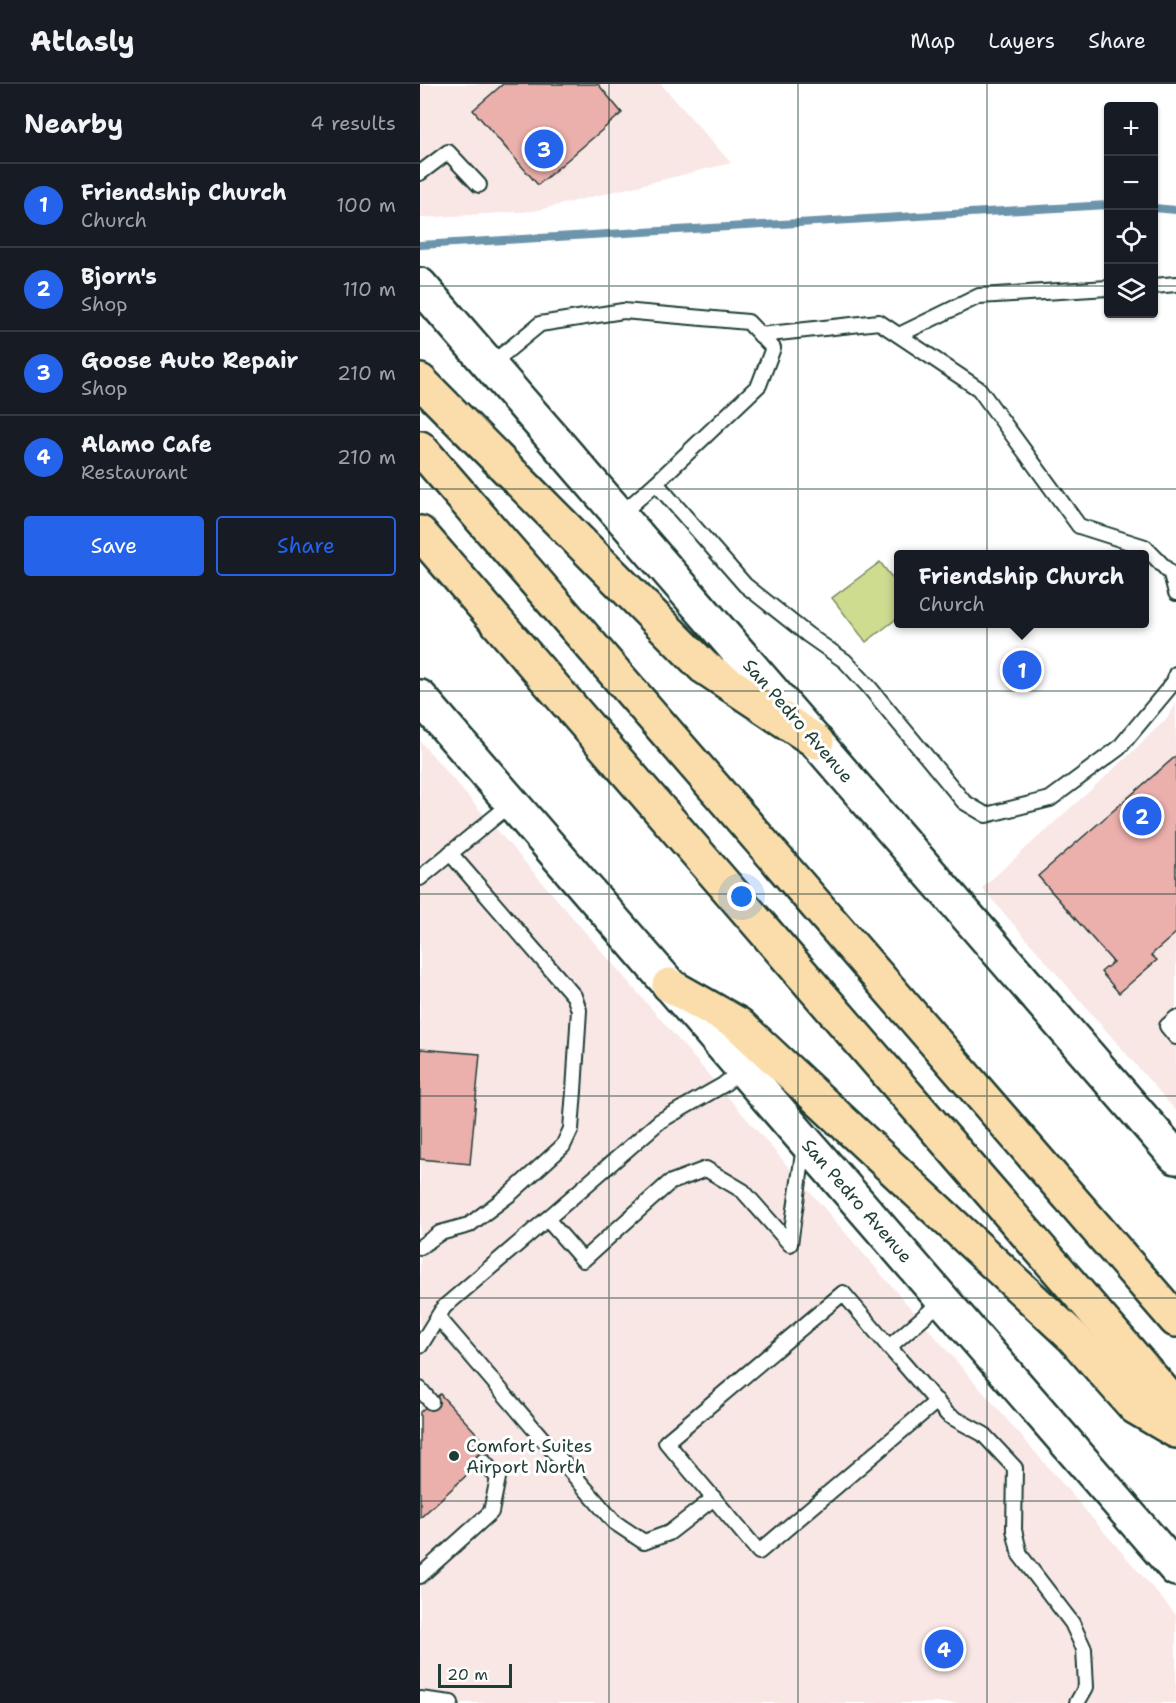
<!DOCTYPE html>
<html lang="en">
<head>
<meta charset="utf-8">
<style>
	:root { --surface:#171b24; --page:#20242c; --text:#f1f3f6; --muted:#9ea1a6; --line:#363941; --accent:#2563eb }
	body { margin:0; font-family:"Shantell Sans",sans-serif; background:var(--page); color:var(--text) }
	.controls { position:absolute; right:18px; top:18px; display:grid; overflow:hidden; border-radius:6px; box-shadow:0 2px 4px #0004 }
	.controls button { width:54px; height:54px; display:grid; place-items:center; padding:0; border:0; border-bottom:2px solid var(--line); background:var(--surface); color:var(--text); font:30px sans-serif }
	.scale { position:absolute; left:18px; bottom:15px; width:74px; box-sizing:border-box; padding-left:6px; border:3px solid #1f3d34; border-top:0; font-size:16px; line-height:21px; white-space:nowrap; color:#1f3d34; -webkit-text-stroke:4px #fff; paint-order:stroke }
	.you { position:absolute; left:322px; top:813px; width:21px; height:21px; margin:-15px; border:4px solid #fff; border-radius:50%; background:#1a73e8; box-shadow:0 0 0 9px #1a73e833 }
	.badge { display:grid; place-items:center; width:39px; height:39px; border-radius:50%; background:var(--accent); color:#fff; font-size:20px; font-weight:700 }
	.pin { position:absolute; translate:-50% -50%; border:3px solid #fff; box-shadow:0 2px 6px #0006 }
	.popup { position:absolute; left:474px; top:466px; width:255px; height:78px; box-sizing:border-box; display:grid; place-content:center; border-radius:6px; background:var(--surface); filter:drop-shadow(0 2px 4px #0005); font-size:20px; white-space:nowrap; color:var(--muted) }
	.popup b { font-size:22px; color:var(--text) }
	.popup::after { content:''; position:absolute; left:50%; top:100%; margin-left:-12px; border:12px solid transparent; border-top-color:var(--surface) }
	.list { margin:0; padding:0; list-style:none }
	h2 { display:flex; justify-content:space-between; align-items:center; height:78px; margin:0; padding:0 24px; font-size:26px }
	h2 small { font-size:20px; font-weight:400; color:var(--muted) }
	.list li { display:grid; grid-template-columns:39px 1fr auto; gap:18px; align-items:center; box-sizing:border-box; height:84px; padding:0 24px; border-top:2px solid var(--line) }
	.list b { display:block; font-size:22px; white-space:nowrap }
	.list p { margin:0; font-size:20px; white-space:nowrap; color:var(--muted) }
	.list em { font-size:20px; font-style:normal; color:var(--muted) }
	.actions { display:flex; gap:12px; padding:18px 24px }
	.actions a { flex:1; padding:14px 0; border:2px solid var(--accent); border-radius:6px; text-align:center; font-size:21px; color:var(--accent) }
	.actions .main { background:var(--accent); color:#fff }
	.icon { flex:none; width:33px; height:33px; fill:none; stroke:currentColor; stroke-width:2; stroke-linecap:round; stroke-linejoin:round }
	.map { position:relative; flex:none; width:756px; height:1619px; overflow:hidden }
	header { display:flex; align-items:center; gap:36px; box-sizing:border-box; height:84px; padding:0 30px; background:var(--surface); border-bottom:2px solid var(--line) }
	header strong { font-size:28px }
	nav { display:flex; gap:33px; margin-inline-start:auto; font-size:21px }
	main { display:flex }
	aside { flex:1; background:var(--surface) }
	.map>svg:first-child { display:block }
	.built { fill:#f9e7e6 }
	.green { fill:#cedc90; stroke:#768c62; stroke-width:1.5 }
	.lines { fill:none; stroke-linecap:round; stroke-linejoin:round }
	.stream { stroke:#6c94ab; stroke-width:8 }
	.building { fill:#ebafac; stroke:#1f3d34; stroke-width:1.5 }
	.lane-casing { stroke:#1f3d34; stroke-width:18 }
	.secondary-casing { stroke:#1f3d34; stroke-width:38 }
	.highway-casing { stroke:#1f3d34; stroke-width:38 }
	.lane { stroke:#fff; stroke-width:14 }
	.secondary { stroke:#fff; stroke-width:33 }
	.highway { stroke:#fbddab; stroke-width:33 }
	.grid { fill:none; stroke:#1f3d34; stroke-width:1.5; stroke-opacity:0.55 }
	.poi-dot { fill:#1f3d34; stroke:#fff; stroke-width:2 }
	.labels { text-anchor:middle; stroke-width:6; stroke-linejoin:round; paint-order:stroke }
	.street-label { font-size:18px; fill:#1f3d34; stroke:#fff }
	.poi-label { font-size:18px; fill:#1f3d34; stroke:#fff; text-anchor:start }
</style>
</head>
<body>
<header>
<strong>Atlasly</strong>
<nav><a>Map</a><a>Layers</a><a>Share</a></nav>
</header>
<main>
<aside>
<h2>Nearby<small>4 results</small></h2>
<ul class="list">
<li><span class="badge">1</span><div><b>Friendship Church</b><p>Church</p></div><em>100 m</em></li>
<li><span class="badge">2</span><div><b>Bjorn's</b><p>Shop</p></div><em>110 m</em></li>
<li><span class="badge">3</span><div><b>Goose Auto Repair</b><p>Shop</p></div><em>210 m</em></li>
<li><span class="badge">4</span><div><b>Alamo Cafe</b><p>Restaurant</p></div><em>210 m</em></li>
</ul>
<div class="actions"><a class="main">Save</a><a>Share</a></div>
</aside>
<div class="map">
<svg width="756" height="1619" viewBox="0 0 756 1619">
	<rect width="100%" height="100%" fill="#fff"/>
	<filter id="ink" filterUnits="userSpaceOnUse"><feTurbulence type="fractalNoise" baseFrequency=".0167" numOctaves="2"/><feDisplacementMap in="SourceGraphic" scale="12" xChannelSelector="R" yChannelSelector="G"/><feConvolveMatrix kernelMatrix="1 2 1 2 8 2 1 2 1" color-interpolation-filters="sRGB"/></filter>
	<g filter="url(#ink)">
		<g class="built">
			<path d="M0,0H241L311,79L114,127L0,134Z"/>
			<path d="M756,620V1027L562,804L707,673L747,634Z"/>
			<path d="M0,657L756,1531V1619H0Z"/>
		</g>
		<path class="green" d="M460,478L479,503V533L446,558L412,514Z"/>
		<g class="lines">
			<g class="stream">
				<path d="M734,124L756,126"/>
				<path d="M0,161L688,121"/>
			</g>
		</g>
		<g class="building">
			<path d="M83,0H178L202,29L118,101L53,26Z"/>
			<path d="M756,672V849L731,871L737,876L699,909L681,888L693,878L618,792Z"/>
			<path d="M0,965L60,970L50,1080L0,1075Z"/>
			<path d="M20,1310L73,1367L0,1434V1328Z"/>
		</g>
		<g class="lines">
			<defs>
				<g id="lane">
					<path d="M0,89L28,68L59,101"/>
					<path d="M734,202L756,200"/>
					<path d="M340,251L459,238L559,305L659,442L725,463L751,490L756,509"/>
					<path d="M479,251L559,212L688,204"/>
					<path d="M70,281L120,240L203,227L328,238L353,264L339,301L236,399L200,431"/>
					<path d="M236,399L325,501L388,551L425,577L449,603L544,718L566,731L630,715L699,664L754,598L756,590"/>
					<path d="M0,794L92,719"/>
					<path d="M756,934L747,942L756,953"/>
					<path d="M323,985L303,1001L240,1037L127,1135L163,1176L249,1099L286,1085L323,1107L370,1160L384,1062"/>
					<path d="M0,1163L20,1149L49,1141L90,1110L143,1062L151,1045L154,1007L159,926L154,912L30,769"/>
					<path d="M523,1216L469,1263L528,1331L563,1350L595,1384L594,1446L600,1471L652,1539L664,1565L666,1603L657,1619"/>
					<path d="M18,1233L194,1438L224,1458L249,1449L294,1414"/>
					<path d="M0,1262L24,1223L127,1135"/>
					<path d="M469,1263L423,1209L246,1358L339,1468L517,1317"/>
					<path d="M0,1305L11,1318"/>
					<path d="M0,1492L71,1428L78,1394L63,1377"/>
					<path d="M0,1615L31,1619"/>
				</g>
				<g id="secondary">
					<path d="M0,201L756,1073"/>
					<path d="M0,613L756,1485"/>
				</g>
				<g id="highway">
					<path d="M0,297L284,583L397,658"/>
					<path d="M0,364L756,1236"/>
					<path d="M0,449L756,1322"/>
					<path d="M249,901L318,940L652,1252L715,1323L756,1347"/>
				</g>
			</defs>
			<use href="#lane" class="lane-casing"/>
			<use href="#secondary" class="secondary-casing"/>
			<use href="#highway" class="highway-casing"/>
			<use href="#lane" class="lane"/>
			<use href="#secondary" class="secondary"/>
			<use href="#highway" class="highway"/>
		</g>
	</g>
	<path class="grid" d="M189,0V1619M378,0V1619M567,0V1619M0,202H688M734,202H756M0,405H756M0,607H756M0,810H756M0,1012H756M0,1214H756M0,1417H756"/>
	<circle class="poi-dot" cx="34" cy="1372" r="6"/>
	<g class="labels">
		<g class="street-label">
			<text transform="translate(378 637) rotate(49)" y="6">San Pedro Avenue</text>
			<text transform="translate(437 1117) rotate(49)" y="6">San Pedro Avenue</text>
		</g>
		<g class="poi-label">
			<text x="46" y="1368">Comfort Suites<tspan x="46" dy="21">Airport North</tspan></text>
		</g>
	</g>
</svg>
<div class="controls">
<button>+</button>
<button>−</button>
<button><svg class="icon" aria-label="locate" viewBox="0 0 24 24"><circle cx="12" cy="12" r="6"/><path d="M12 2v4M12 18v4M2 12h4M18 12h4"/></svg></button>
<button><svg class="icon" aria-label="layers" viewBox="0 0 24 24"><path d="M12 4l9 5-9 5-9-5zM3 14l9 5 9-5"/></svg></button>
</div>
<div class="scale">20 m</div>
<div class="you"></div>
<div class="pin badge" style="left:602px;top:586px">1</div>
<div class="popup"><b>Friendship Church</b>Church</div>
<div class="pin badge" style="left:722px;top:732px">2</div>
<div class="pin badge" style="left:124px;top:65px">3</div>
<div class="pin badge" style="left:524px;top:1565px">4</div>
</div>
</main>
</body>
</html>
